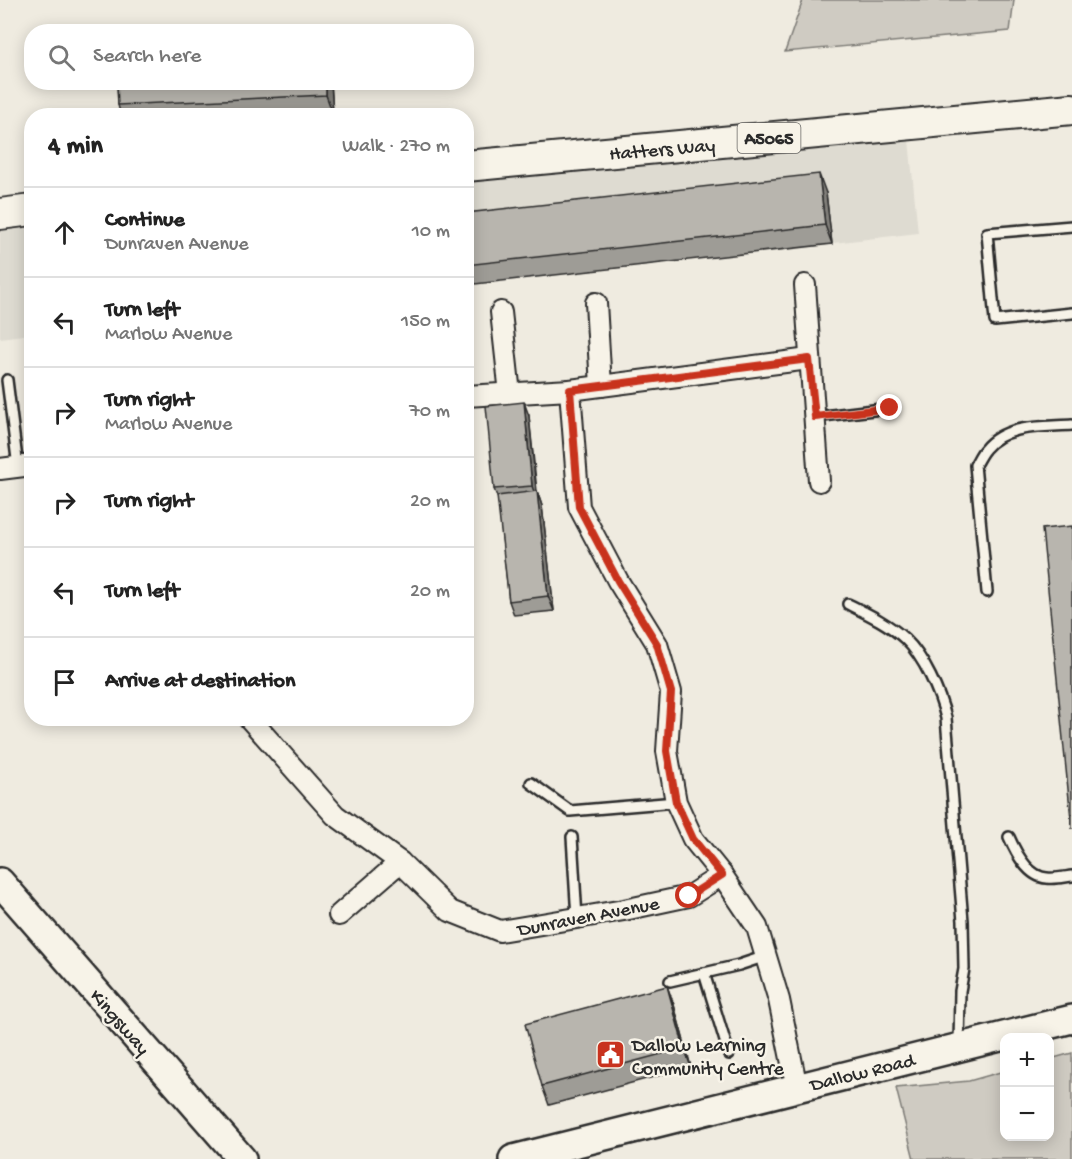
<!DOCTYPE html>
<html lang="en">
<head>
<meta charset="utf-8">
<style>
	:root { --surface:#fff; --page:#f2f2f2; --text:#222; --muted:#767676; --line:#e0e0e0 }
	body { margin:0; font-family:"Gochi Hand",sans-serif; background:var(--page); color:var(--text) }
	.controls { position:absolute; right:18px; bottom:18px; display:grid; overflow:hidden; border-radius:12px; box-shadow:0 3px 15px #0003 }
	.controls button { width:54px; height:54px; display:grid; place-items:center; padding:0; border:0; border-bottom:2px solid var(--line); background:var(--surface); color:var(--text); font:30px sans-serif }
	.stop { position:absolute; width:18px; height:18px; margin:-14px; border:4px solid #c8321e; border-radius:50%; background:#fff }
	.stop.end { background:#c8321e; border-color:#fff; box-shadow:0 2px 6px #0008 }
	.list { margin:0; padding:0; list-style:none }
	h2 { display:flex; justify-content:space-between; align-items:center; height:78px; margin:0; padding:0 24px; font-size:26px }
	h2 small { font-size:20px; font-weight:400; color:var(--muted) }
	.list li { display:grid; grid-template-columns:39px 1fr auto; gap:18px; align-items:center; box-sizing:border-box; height:90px; padding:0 24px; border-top:2px solid var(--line) }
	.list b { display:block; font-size:22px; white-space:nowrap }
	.list p { margin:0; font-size:20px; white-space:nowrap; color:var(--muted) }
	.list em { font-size:20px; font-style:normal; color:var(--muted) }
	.icon { flex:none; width:33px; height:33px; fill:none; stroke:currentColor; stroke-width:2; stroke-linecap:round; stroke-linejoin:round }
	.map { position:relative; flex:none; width:1072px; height:1159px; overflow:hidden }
	.search { position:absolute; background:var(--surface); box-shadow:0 3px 15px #0003; left:24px; top:24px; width:450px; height:66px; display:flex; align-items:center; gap:15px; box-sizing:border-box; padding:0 21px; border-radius:24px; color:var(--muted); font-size:22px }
	.panel { position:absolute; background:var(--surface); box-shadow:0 3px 15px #0003; left:24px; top:108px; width:450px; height:618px; border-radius:24px }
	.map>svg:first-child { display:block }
	.built { fill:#dedbd1 }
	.green { fill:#cfcbc2; stroke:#7d7b76; stroke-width:1.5 }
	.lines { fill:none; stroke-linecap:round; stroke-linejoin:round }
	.lane-casing { stroke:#2b2b2b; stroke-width:14 }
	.street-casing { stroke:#2b2b2b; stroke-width:24 }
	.secondary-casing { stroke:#2b2b2b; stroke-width:32 }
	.primary-casing { stroke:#2b2b2b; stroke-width:34 }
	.lane { stroke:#f7f3e8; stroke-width:9 }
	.street { stroke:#f7f3e8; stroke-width:20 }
	.secondary { stroke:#f7f3e8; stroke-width:27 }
	.primary { stroke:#f7f3e8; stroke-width:30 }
	.wall { fill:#9e9c96; stroke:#2b2b2b; stroke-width:1.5 }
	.shaded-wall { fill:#817f7a; stroke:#2b2b2b; stroke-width:1.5 }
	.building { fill:#b8b5ae; stroke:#2b2b2b; stroke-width:1.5 }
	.route { stroke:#c8321e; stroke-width:8 }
	.labels { text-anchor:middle; stroke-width:5; stroke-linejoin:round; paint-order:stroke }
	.shield { fill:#f7f3e8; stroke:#686764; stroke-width:1.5 }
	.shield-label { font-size:18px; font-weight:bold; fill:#2b2b2b }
	.street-label { font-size:20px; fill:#2b2b2b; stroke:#f7f3e8 }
	.poi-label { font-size:20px; fill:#2b2b2b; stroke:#f7f3e8; text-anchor:start }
</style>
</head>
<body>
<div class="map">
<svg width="1072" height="1159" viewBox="0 0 1072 1159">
	<rect width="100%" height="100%" fill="#efebe0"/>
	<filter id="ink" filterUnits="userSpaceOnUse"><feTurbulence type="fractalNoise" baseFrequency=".0167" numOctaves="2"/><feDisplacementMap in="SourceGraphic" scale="12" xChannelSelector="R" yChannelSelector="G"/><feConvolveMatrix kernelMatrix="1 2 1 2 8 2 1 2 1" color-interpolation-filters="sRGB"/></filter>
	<g filter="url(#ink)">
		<g class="built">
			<path d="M909,140L918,233L467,286V180Z"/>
			<path d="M31,221V334L0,338V224Z"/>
		</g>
		<g class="green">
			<path d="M803,0H1014L1010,31L785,52Z"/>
			<path d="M1072,1053V1159H914L896,1088L969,1081L1004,1071V1136H1050V1059Z"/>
		</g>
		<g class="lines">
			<defs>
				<g id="lane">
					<path d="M1072,226L987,233L995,321L1072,313"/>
					<path d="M7,380L18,467"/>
					<path d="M815,417L890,408"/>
					<path d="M987,592L975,465C978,460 981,453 985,449C1005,424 1043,427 1072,425"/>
					<path d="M848,604C868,614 889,624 905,639C924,657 940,693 946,718L963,921L964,969L960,991L959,1045"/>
					<path d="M531,783L570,811L676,802"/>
					<path d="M572,837L577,918"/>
					<path d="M1009,837C1016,853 1028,877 1047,878C1055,879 1064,877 1072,876"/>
					<path d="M704,973L729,1054"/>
					<path d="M670,981L739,965L766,956"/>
				</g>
				<g id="street">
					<path d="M805,285L819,481"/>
					<path d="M596,303L601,386"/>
					<path d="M501,312L510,394"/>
					<path d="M466,396L570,390"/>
					<path d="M0,469L32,465"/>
					<path d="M249,718L335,815L400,862L450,911L500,931L624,910L689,896L722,875"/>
					<path d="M339,915L400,862"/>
					<path d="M797,1088L779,1000L757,927L722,875L693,839L676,802L667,751L671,692L657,644L618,581L579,507L570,390L809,359"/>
				</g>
				<g id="secondary">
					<path d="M0,882L242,1159"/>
					<path d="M513,1159L1072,1019"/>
				</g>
				<g id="primary">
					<path d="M466,166L1072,109"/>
					<path d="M0,214L32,210"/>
				</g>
			</defs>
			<use href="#lane" class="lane-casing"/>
			<use href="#street" class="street-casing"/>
			<use href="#secondary" class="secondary-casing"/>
			<use href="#primary" class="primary-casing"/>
			<use href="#lane" class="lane"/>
			<use href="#street" class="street"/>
			<use href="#secondary" class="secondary"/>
			<use href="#primary" class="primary"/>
		</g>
		<g class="wall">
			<path d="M117,82H331L333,114L305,116H121L118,105Z"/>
			<path d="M826,193L832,244L466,285V213Z"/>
			<path d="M529,416L537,491L542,506L554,611L514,615L509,601L498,499L494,489Z"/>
			<path d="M667,986L674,1005L691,1067L549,1105L542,1086Z"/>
		</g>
		<g class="shaded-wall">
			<path d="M326,82H331L333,114L326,95Z"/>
			<path d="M819,174L826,193L832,244L825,225Z"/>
			<path d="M524,402L529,416L537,500L532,486Z"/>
			<path d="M537,491L542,506L554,611L548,596Z"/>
			<path d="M667,986L674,1005L691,1067L684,1048Z"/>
		</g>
		<g class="building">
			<path d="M117,82H326V95L118,105Z"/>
			<path d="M819,174L825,225L466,265V213Z"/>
			<path d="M524,402L532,486L494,489L486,406Z"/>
			<path d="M537,491L548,596L509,601L497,496Z"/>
			<path d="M1072,526V829L1042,529Z"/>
			<path d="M667,986L684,1048L542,1086L525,1024Z"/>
		</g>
	</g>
	<g class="lines" filter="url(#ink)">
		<path class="route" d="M689,896L722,875L693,839L676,802L667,751L671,692L657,644L618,581L579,507L570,390L809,359L815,417L890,408"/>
	</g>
	<defs>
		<symbol id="civic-square" viewBox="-11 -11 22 22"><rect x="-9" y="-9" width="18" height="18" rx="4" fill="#c8321e" stroke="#f7f3e8"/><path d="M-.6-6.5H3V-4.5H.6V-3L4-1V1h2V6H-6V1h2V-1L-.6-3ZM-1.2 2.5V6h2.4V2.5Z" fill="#fff"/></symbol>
	</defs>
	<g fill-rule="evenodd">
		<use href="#civic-square" x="594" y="1038" width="33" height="33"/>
	</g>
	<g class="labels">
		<rect class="shield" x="737.5" y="123" width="63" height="30" rx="4.5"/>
		<g class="shield-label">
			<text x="769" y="144">A5065</text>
		</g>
		<g class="street-label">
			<text transform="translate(662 148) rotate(-5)" y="7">Hatters Way</text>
			<text transform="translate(588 915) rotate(-11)" y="7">Dunraven Avenue</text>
			<text transform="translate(121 1021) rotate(49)" y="7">Kingsway</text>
			<text transform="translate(862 1071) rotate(-14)" y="7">Dallow Road</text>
		</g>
		<g class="poi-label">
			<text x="632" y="1051">Dallow Learning<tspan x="632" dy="23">Community Centre</tspan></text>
		</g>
	</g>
</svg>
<div class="controls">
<button>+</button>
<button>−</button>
</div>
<div class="stop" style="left:689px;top:896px"></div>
<div class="stop end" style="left:890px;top:408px"></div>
<div class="search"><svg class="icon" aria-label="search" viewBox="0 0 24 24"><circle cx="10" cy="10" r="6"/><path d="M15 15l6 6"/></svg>Search here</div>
<section class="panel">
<h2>4 min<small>Walk · 270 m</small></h2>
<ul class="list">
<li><svg class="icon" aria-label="ahead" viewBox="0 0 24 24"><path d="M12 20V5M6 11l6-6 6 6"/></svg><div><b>Continue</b><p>Dunraven Avenue</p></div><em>10 m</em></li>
<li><svg class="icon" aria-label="left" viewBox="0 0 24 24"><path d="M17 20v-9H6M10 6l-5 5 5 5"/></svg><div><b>Turn left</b><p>Marlow Avenue</p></div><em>150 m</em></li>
<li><svg class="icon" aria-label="right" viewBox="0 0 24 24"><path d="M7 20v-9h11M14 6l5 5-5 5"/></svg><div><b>Turn right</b><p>Marlow Avenue</p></div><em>70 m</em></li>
<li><svg class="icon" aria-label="right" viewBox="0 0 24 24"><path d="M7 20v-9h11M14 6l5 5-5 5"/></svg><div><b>Turn right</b></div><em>20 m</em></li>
<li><svg class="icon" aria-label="left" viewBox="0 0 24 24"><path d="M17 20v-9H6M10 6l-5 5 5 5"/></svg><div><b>Turn left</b></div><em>20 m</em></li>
<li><svg class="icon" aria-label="arrive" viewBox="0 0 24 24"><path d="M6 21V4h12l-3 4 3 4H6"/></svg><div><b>Arrive at destination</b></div></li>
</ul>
</section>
</div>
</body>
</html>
